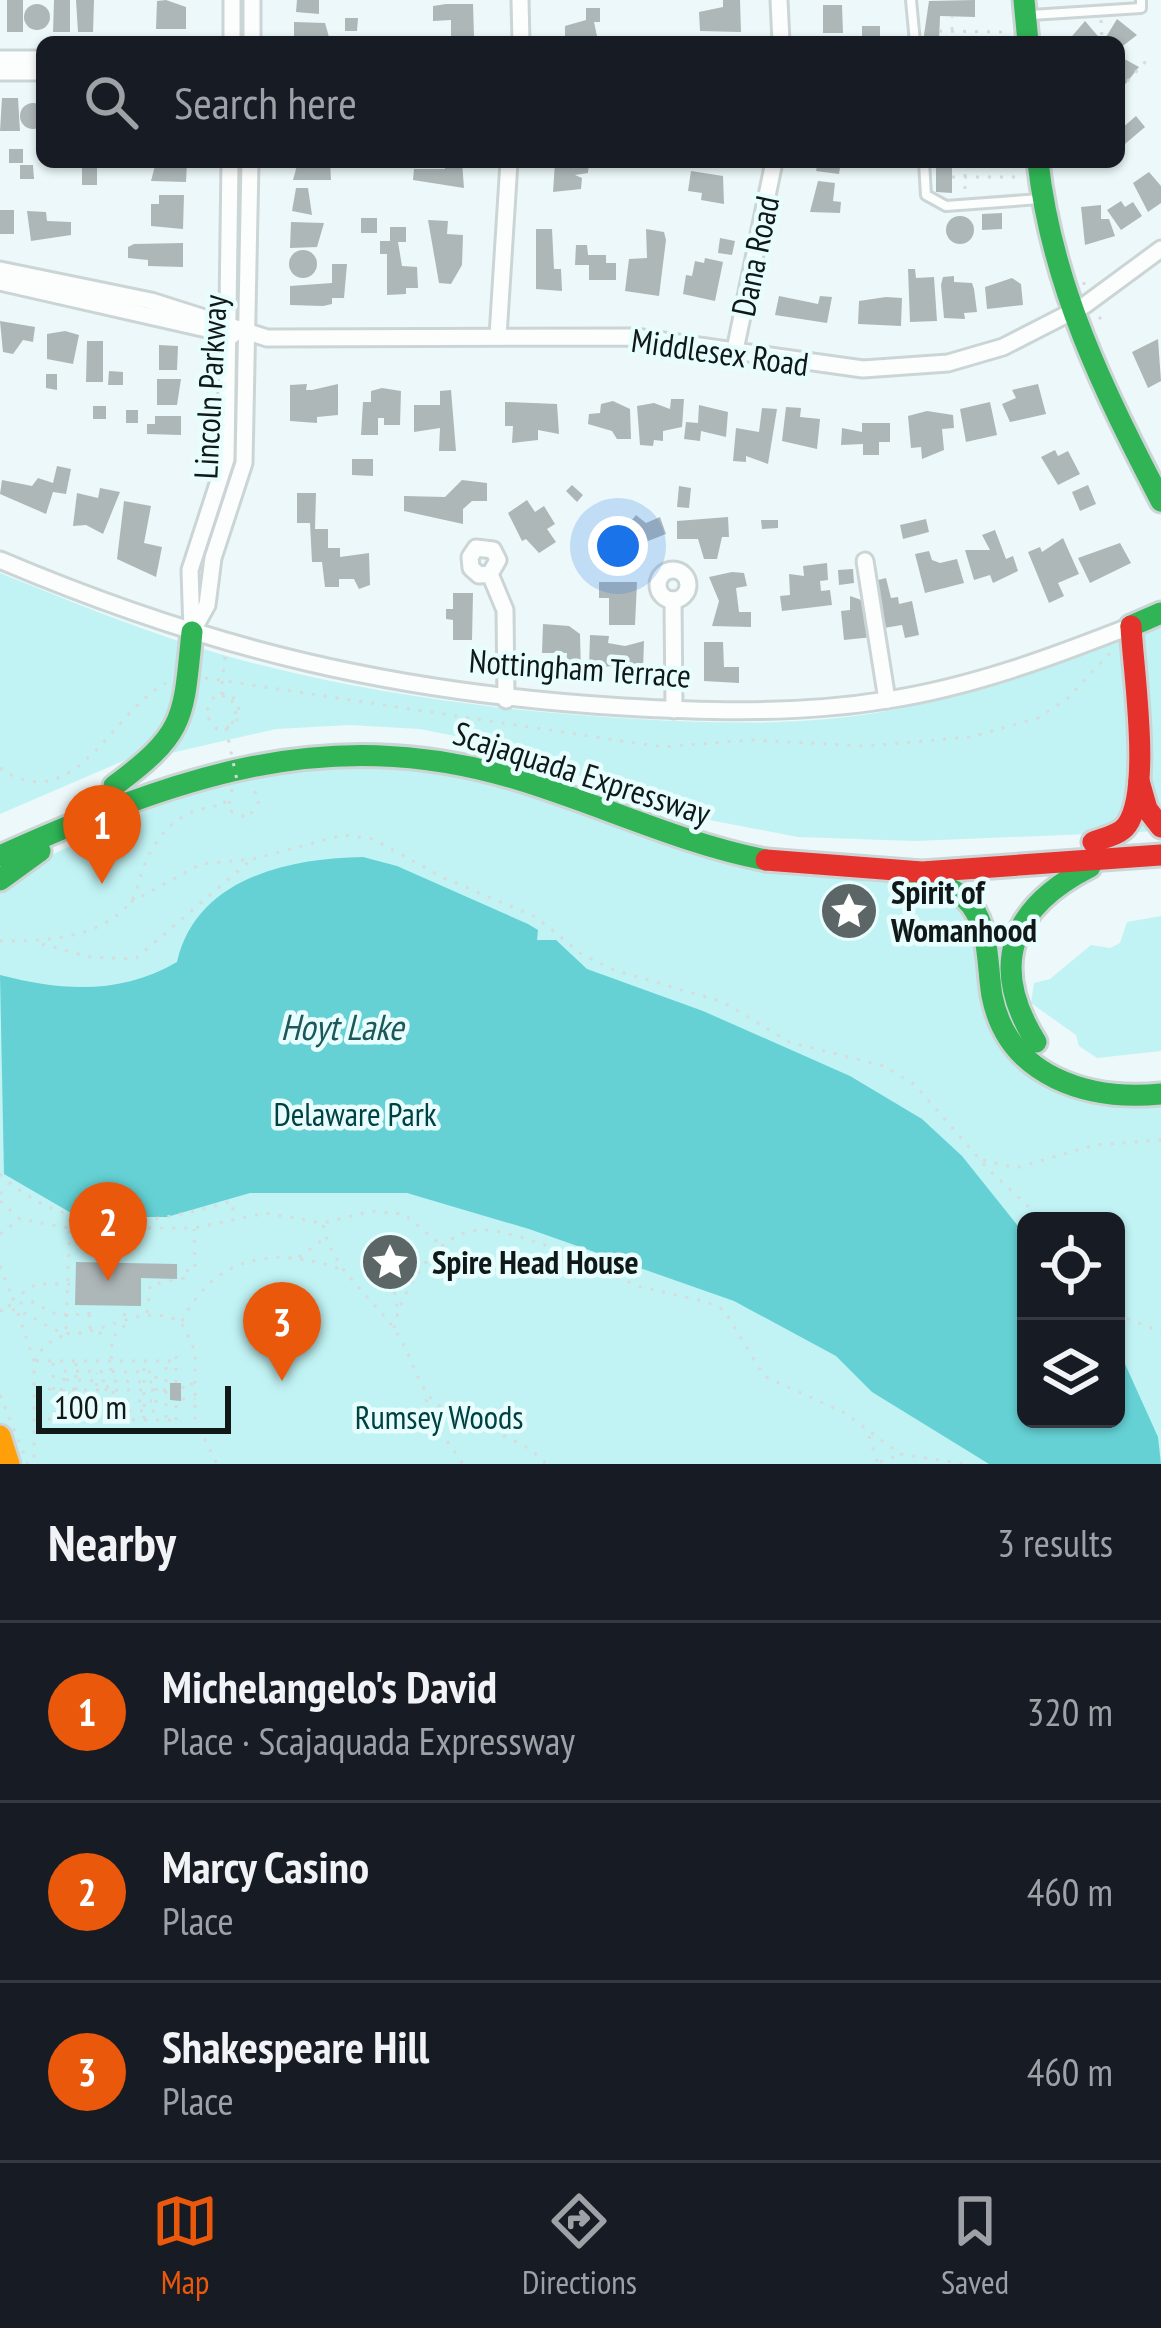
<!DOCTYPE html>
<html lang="en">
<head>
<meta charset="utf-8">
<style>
	:root { --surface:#171b24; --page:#20242c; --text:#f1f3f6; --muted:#9ea1a6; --line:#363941; --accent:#ea580c }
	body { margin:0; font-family:"PT Sans Narrow",sans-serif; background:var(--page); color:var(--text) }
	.controls { position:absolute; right:36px; bottom:36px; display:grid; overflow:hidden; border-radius:18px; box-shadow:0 3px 9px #0004 }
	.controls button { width:108px; height:108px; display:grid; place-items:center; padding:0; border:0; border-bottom:3px solid var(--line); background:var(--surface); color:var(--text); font:60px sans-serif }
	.scale { position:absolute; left:36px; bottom:30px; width:195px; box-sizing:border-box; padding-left:12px; border:6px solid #101818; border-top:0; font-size:33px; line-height:42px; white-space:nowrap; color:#101818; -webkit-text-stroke:9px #e7fdfe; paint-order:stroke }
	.you { position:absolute; left:618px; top:546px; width:42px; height:42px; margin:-30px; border:9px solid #fff; border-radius:50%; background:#1a73e8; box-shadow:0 0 0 18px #1a73e833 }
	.badge { display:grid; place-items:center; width:78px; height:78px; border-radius:50%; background:var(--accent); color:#fff; font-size:39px; font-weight:700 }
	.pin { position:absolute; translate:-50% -99px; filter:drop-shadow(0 3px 6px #0008) }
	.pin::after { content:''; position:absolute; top:63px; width:42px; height:36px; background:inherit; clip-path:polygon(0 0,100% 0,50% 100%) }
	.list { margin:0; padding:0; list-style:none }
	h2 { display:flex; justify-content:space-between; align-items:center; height:156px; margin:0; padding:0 48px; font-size:51px }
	h2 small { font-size:39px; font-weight:400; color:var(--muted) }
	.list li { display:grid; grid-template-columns:78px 1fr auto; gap:36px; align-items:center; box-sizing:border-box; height:180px; padding:0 48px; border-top:3px solid var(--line) }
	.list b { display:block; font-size:45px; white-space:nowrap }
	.list p { margin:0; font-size:39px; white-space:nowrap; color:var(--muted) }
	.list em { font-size:39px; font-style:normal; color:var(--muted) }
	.icon { flex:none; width:66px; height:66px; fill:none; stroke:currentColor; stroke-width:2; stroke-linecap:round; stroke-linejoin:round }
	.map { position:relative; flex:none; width:1161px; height:1464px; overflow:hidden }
	.search { position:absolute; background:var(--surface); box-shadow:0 3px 9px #0004; left:36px; right:36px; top:36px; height:132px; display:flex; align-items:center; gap:30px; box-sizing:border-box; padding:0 42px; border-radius:18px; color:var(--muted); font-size:45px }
	.sheet { height:696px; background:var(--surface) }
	nav { display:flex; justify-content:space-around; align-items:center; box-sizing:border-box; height:168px; border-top:3px solid var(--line); background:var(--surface); font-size:33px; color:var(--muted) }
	nav a { display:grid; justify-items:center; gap:6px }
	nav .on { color:var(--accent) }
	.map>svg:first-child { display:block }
	.green { fill:#c1f3f4; fill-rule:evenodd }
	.water { fill:#65d1d4 }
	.building { fill:#aeb7b8 }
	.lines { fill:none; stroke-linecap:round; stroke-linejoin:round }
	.lane-casing { stroke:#ccd5d5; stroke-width:14 }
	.street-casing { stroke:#ccd5d5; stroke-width:21 }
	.fast-casing { stroke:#ccd5d5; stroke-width:27 }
	.slow-casing { stroke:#ccd5d5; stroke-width:27 }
	.jam-casing { stroke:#ccd5d5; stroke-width:27 }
	.path { stroke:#d7dbdb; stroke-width:3; stroke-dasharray:3 9; stroke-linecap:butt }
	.lane { stroke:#fcfefe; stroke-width:8 }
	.street { stroke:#fcfefe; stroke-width:15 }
	.fast { stroke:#30b455; stroke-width:21 }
	.slow { stroke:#ff9f0a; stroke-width:21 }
	.jam { stroke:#e5322d; stroke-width:21 }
	.path-bridge { stroke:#d7dbdb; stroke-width:3; stroke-dasharray:3 9; stroke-linecap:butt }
	.labels { text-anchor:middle; stroke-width:9; stroke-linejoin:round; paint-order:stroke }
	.street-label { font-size:33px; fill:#101818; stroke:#e7fdfe }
	.poi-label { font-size:33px; font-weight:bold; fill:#101818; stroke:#e7fdfe; text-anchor:start }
	.park-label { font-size:33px; fill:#004143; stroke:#e7fdfe }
	.water-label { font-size:36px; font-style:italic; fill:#1d5759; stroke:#e7fdfe }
</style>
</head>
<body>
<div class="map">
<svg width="1161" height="1464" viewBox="0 0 1161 1464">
	<rect width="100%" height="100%" fill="#ecf8f9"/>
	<g class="green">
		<path d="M0,573C73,602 147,633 223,655C358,693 497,711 637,719C720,724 810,726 892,710C986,691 1072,655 1161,623V831L915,841L798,837L699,818L485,742L420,729L349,725L276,729L171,753L144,752L0,814Z"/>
		<path d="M306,763L410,765L886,878L964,905L1020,1061L1161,1102V1464H0V871L45,858L190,790ZM1026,1221H1116V1419H1026Z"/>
		<path d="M1161,916V1051L1097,1058L1079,1046L1076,1035L1031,1003L1034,983L1050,979L1091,945L1110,948L1120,943L1127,922Z"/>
	</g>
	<path class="water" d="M363,857L397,866L528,924L538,930L537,940H556L587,969L703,1011L850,1076L922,1119L962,1156L1026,1236V1419H1116V1344L1158,1437L1161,1464H989L872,1392L836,1356L734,1301L529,1229L407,1193H250L167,1217H78L4,1174L0,975C62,991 121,995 177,962C196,878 289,858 363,857Z"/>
	<g class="building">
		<rect x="7" y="0" width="16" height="32"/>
		<path d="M54,0H70V32H53Z"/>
		<path d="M76,0H94L93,32H78Z"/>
		<path d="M166,0L186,7V29H156L157,1Z"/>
		<path d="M297,0H319V14L296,12Z"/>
		<path d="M723,0H740L741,32L700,31L699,12L723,7Z"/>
		<path d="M975,0V17L940,16L939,42H923L929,1Z"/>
		<path d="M446,4H473L474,36H451V20L433,21V6Z"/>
		<circle cx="37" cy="17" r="13"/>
		<path d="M823,5H842L843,33H823Z"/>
		<path d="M586,8H600V22H594L598,41L565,42V26L586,20Z"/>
		<path d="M345,18H358L357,31H345Z"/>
		<path d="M1117,19L1137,35L1119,49V42H1067L1085,21L1103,42Z"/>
		<path d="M294,22L325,23L329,37L294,39Z"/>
		<path d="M862,26H880V41L862,40Z"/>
		<path d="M1119,56L1139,67L1123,87L1119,84Z"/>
		<path d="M2,98H18L20,131H0Z"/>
		<circle cx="33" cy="116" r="13"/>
		<path d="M1136,116L1145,127L1119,149V124L1122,128Z"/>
		<rect x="9" y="149" width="14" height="14"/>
		<rect x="82" y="162" width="15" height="23"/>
		<path d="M156,162H187L186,182L151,181Z"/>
		<path d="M298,162H330L331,180H293Z"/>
		<path d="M445,162H462L464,188L413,180L414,169H445Z"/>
		<path d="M555,162H589L588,173L575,175L582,178L581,189L553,192Z"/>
		<path d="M818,162H841L839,174L816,171Z"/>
		<path d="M936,162H952V193L936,192Z"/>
		<path d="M20,165H33L34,179H20Z"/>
		<path d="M691,171L723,176L724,204L701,200L702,193L688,191Z"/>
		<path d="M1149,172L1161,186V203L1148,212L1133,183Z"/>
		<path d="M818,181L835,183L833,201L841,202L840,213L810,212Z"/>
		<path d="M296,188H308L312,215L292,211Z"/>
		<path d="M159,195H184L183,229L151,226V204H159Z"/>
		<path d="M1121,201L1125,207L1133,202L1142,216L1121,230L1107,210Z"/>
		<path d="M1101,205V219H1109L1115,236L1085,245L1081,207Z"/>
		<rect x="0" y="210" width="14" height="24"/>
		<path d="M27,211L46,212L47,221L71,222V235L31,241Z"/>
		<path d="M1002,213V229L982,230V214Z"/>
		<circle cx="960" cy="230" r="14"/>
		<rect x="361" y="218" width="16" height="15"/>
		<path d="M428,220L448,221L447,234L463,235L462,265L451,284L439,283Z"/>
		<path d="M291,222L324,223L317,247L290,248Z"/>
		<path d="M390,227H406V242H398L402,266L417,267L418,288H406V294L387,295V254H380V241H390Z"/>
		<path d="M536,229H552L554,269H561L562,291L536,289Z"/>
		<path d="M646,229L664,232L666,240L659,296L625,291L629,259L647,258Z"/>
		<path d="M720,238L735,241L732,255L718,253Z"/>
		<path d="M183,243V267L148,266V260L128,258V247L134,244Z"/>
		<path d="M576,245H587L588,255H606V263H616V280H589V265H575Z"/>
		<circle cx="303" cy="264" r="14"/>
		<path d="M705,258L723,262L715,301L683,294L686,275L692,276L695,261L704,263Z"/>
		<path d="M332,264H347L344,298H332V304L323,306L290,305V286L332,283Z"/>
		<path d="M908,269H915L916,278L934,277L937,321L910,322Z"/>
		<path d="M954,276V282L972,283L974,289L977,312L964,313L965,319L944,318L941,285L943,277Z"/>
		<path d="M1012,278L1021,284L1023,305L987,309L985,287Z"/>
		<path d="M779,296L818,304L820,296L832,297L827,323L775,315Z"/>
		<path d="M886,297L902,298L901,326L858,324L859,301Z"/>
		<path d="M0,321L35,327L33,342L23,340L13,354L3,352Z"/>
		<path d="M65,331L79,335L73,364L47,359V334Z"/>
		<path d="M1158,339L1161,381L1148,388L1132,352Z"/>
		<path d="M87,341H103V382H86Z"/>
		<path d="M159,345L178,346L177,370H159Z"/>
		<path d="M109,371L123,372V385H108Z"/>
		<path d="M46,374H57V390L46,388Z"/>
		<path d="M157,379H181L177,405H157Z"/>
		<path d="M307,384L306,390H312L338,384V415L317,417V423L290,421V385Z"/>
		<path d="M1038,384L1046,414L1010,422L1002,404L1016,398L1012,390Z"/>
		<path d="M382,388L401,391L400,425H384V418H378V435H361L363,402H371V391Z"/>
		<path d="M451,390L456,451H439L440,428L414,432V405H440V391Z"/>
		<path d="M671,399H684L682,427L663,431V441L654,440L653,446L640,445L637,406L654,403L670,409Z"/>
		<path d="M613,401L630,409L631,439H617L612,431L588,424L589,414L600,413L601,404Z"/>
		<path d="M505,402L557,404L559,434L538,430V440L512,443L513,426H505Z"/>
		<path d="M990,402L997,435L966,442L960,409Z"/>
		<path d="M699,405L728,412L726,437L701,431L700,441L684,439L686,422L698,423Z"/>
		<rect x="93" y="406" width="13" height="13"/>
		<path d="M786,407L801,408L800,417L820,419L817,449L782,441Z"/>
		<path d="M762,408L777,409L768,464L746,456V462L733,461L736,428L759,432Z"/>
		<rect x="126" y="410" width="12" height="13"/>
		<path d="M927,411L953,415L954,428L942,429L944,450L922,459L921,447L911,448L908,416Z"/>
		<path d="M155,416H181V435L147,434V424H155Z"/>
		<path d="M862,423H890V442H879V455H863V444L841,445L842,428L862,432Z"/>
		<path d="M1055,450L1058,456L1068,451L1080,474L1058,485L1041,457Z"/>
		<path d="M352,459H373V476L352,475Z"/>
		<path d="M57,466L71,469L66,494L53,492L46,514L0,494L2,480L32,486L38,478L53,483Z"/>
		<path d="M462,480L487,483V501H472L463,509V524L404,511V496L445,497Z"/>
		<path d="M572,485L583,495L577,502L566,491Z"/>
		<path d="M1088,485L1096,504L1080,511L1072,492Z"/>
		<path d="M679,486L691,488L689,508L677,507Z"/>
		<path d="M100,488L120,492L103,534L86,525L73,526L77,493L98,498Z"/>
		<path d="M297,493H316L315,529H328V548H340V557L369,553L370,585L359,589L354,579H339V587H325L322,562H312L310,523H297Z"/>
		<path d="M527,500L535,512L544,506L555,524L547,529L556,542L539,553L526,539L522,541L508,513Z"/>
		<path d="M124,501L151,506L144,543L162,547L156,577L117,559Z"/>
		<path d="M636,515L646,523L660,517L666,534L648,541L628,566L608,549Z"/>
		<path d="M728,517L729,537H722L717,559H704L698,539H677V521Z"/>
		<path d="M926,519L929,532L903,539L900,525Z"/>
		<path d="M761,520H778V528L762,529Z"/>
		<path d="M995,530L1006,559L1013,556L1018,571L993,583L990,575L974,580L965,550H990L982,535Z"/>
		<path d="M1063,538L1079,574L1058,583L1064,596L1049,603L1028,552L1040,547L1042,552Z"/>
		<path d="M1120,543L1131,563L1090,583L1078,558Z"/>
		<path d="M929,551L932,560L940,563L957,559L964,583L925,593L915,554Z"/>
		<path d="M827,563L828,580L820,581L821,591L830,590L832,605L782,611L780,596L790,595L789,574L804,576L803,566Z"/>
		<path d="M853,569L854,583L839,585L838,570Z"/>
		<path d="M732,572L744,573L747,586L736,588L739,612H751V627L712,626L719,601L709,577Z"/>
		<path d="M886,578L891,598L898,597L899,604L912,601L919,635L905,638L902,625L884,628L874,581Z"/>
		<path d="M599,582H637L635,625H609V598H599Z"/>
		<path d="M453,593H473L472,640H453V620L446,619V609H453Z"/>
		<path d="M850,596L867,602L873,637L844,640L841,611L850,610Z"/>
		<path d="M543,624L569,626L580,634L581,674H566L567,653H542Z"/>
		<path d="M590,635L609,636L608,643L625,646L644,641L643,670H626V665L589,668Z"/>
		<path d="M704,642H723L724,667H739V683L704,681Z"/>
		<path d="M76,1262L177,1264V1279L141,1278V1306L75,1305Z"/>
		<path d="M170,1383H181V1401L170,1400Z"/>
	</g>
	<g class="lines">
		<defs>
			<g id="lane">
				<path d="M911,0L915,42"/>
				<path d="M1031,15L1141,8V0"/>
				<path d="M924,162L926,195L946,206L1040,199"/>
			</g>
			<g id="street">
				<path d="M520,0L521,42"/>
				<path d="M779,0L781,42"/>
				<path d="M232,42V0"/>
				<path d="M252,42V0"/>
				<path d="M0,59H42"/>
				<path d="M0,72H42"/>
				<path d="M0,270L151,301L267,338L635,337L863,369L948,363L1003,347L1085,305L1161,249"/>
				<path d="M0,282L233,335"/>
				<path d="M498,336L509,162"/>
				<path d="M735,350L774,162"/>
				<path d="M0,560C212,650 395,693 624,707C712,712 801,714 887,700C972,687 1052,657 1131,626"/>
				<path d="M865,561L887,700"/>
				<circle cx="673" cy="585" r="15"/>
				<path d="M490,574L479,575L471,568L470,557L476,548L493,550L498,560L490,574L505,610L506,700"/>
				<path d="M673,600L674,710"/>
				<path d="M192,632L207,605L213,558L244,463L250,162"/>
				<path d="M192,632L190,570L226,459L230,162"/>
			</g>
			<g id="fast">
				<path d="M1024,0L1028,42"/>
				<path d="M1038,162C1052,287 1104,391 1161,501"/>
				<path d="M1131,626L1161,613"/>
				<path d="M114,786C187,732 183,718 192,632"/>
				<path d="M0,856C173,779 323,722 513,778C598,803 678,843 766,860"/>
				<path d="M913,876C934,882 957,887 971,905C990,930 987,967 992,996C1008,1077 1088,1101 1161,1094"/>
				<path d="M0,880L40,851"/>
				<path d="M1036,1042C988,965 1011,907 1090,867"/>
			</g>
			<path id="slow" d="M0,1436L9,1464"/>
			<g id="jam">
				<path d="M1139,781L1147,809L1161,827"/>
				<path d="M1093,842C1104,838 1120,835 1127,825C1152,790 1133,670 1131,626"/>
				<path d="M766,860L922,872L1161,855"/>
			</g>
		</defs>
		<use href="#lane" class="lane-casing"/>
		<use href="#street" class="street-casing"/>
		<use href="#fast" class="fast-casing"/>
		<use href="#slow" class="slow-casing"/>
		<use href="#jam" class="jam-casing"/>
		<g class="path">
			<path d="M1101,20L1102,40"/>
			<path d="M939,31L1004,32"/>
			<path d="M952,42V17"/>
			<path d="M1119,90L1146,61"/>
			<path d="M965,162V196"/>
			<path d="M952,177H1022"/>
			<path d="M1084,282V286"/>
			<path d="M1099,317L1103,321"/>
			<path d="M225,657L221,693L234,698C245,713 237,730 217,729L205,714L215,695L231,697L237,718L226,728"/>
			<path d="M205,678L662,747L751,740L865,746L971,737L1038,718L1068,698L1112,651"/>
			<path d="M0,768C74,820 112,711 166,683"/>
			<path d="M232,789L228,810L248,818L260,800L251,786"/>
			<path d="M131,902L201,864L253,859L343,835L373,839L444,878L536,917L580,953L611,969L723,1002L789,1042L884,1066L915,1085L988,1169L1044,1221"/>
			<path d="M0,941C42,941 98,940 130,903C137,895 139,879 143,869C158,829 181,809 224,805L227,792"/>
			<path d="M42,944L90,957L135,959L251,860"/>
			<path d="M983,1160L1016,1168L1095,1145L1161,1140"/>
			<path d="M0,1174C68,1238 148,1226 231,1201L235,1218"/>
			<path d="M0,1194L9,1185"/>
			<path d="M0,1201L20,1219L68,1228H194L266,1213L323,1223L372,1211L404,1214L453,1255L469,1260L520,1272L586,1265L641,1287L707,1302L724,1310L764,1376L845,1413L900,1454L965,1464"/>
			<path d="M109,1221V1245"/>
			<path d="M323,1225C333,1274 375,1297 400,1338C414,1362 418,1391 442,1408C475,1431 519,1433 546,1464"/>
			<path d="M0,1234L20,1219"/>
			<circle cx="390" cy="1262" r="7"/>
			<path d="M299,1257L325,1238"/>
			<path d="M0,1266L12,1297"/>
			<path d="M391,1268L397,1308"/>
			<path d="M12,1300L36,1284H76"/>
			<path d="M8,1306L30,1301L58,1315L89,1314V1305"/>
			<path d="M0,1311C20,1303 41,1326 61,1332C96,1342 139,1299 181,1322L195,1351V1420L217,1464"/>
			<path d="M18,1313L34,1361V1464"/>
			<path d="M147,1313L150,1285L184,1278V1271L195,1270L194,1229"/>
			<path d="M89,1314L90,1328L110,1338"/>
			<path d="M1116,1314L1161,1332"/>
			<path d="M182,1321C215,1255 275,1246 340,1269"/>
			<path d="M394,1328C402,1289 438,1227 485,1230C509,1231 535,1243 559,1249L568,1269"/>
			<path d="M34,1361L45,1345L66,1334L70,1218"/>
			<path d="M36,1361H176"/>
			<path d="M53,1363L54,1419"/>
			<path d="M76,1363V1419"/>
			<path d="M64,1371L156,1372V1411L64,1410Z"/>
			<path d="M111,1371L112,1338L124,1326L125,1306"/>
			<path d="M66,1380L152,1382"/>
			<path d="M176,1383V1352"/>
			<path d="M193,1384H183V1399H195"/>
			<path d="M106,1387L113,1386V1394L106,1393Z"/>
			<path d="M36,1389L105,1390"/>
			<path d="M115,1390H170"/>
			<path d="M0,1395L28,1464"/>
			<path d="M66,1399L152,1401"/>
			<path d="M426,1399L430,1416L463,1464"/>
			<path d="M96,1410L97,1373"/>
			<path d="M166,1418V1362"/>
			<path d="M36,1419L175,1420"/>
			<path d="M144,1419V1363"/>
			<path d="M176,1432V1400"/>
			<path d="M869,1436L878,1464"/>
			<path d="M880,1462L899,1455"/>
		</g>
		<use href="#lane" class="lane"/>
		<use href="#street" class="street"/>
		<use href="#fast" class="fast"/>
		<use href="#slow" class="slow"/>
		<use href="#jam" class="jam"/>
		<path class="path-bridge" d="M226,728L238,785"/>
	</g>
	<defs>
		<symbol id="sight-disc" viewBox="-11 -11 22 22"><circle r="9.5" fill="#5d6667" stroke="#e7fdfe"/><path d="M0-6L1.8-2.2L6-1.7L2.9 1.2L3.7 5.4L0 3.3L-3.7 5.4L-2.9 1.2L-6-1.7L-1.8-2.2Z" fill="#fff"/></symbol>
	</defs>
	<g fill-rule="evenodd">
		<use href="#sight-disc" x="816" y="878" width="66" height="66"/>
		<use href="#sight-disc" x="357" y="1229" width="66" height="66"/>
	</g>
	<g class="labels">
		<g class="street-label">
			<text transform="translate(755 256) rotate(-78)" y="12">Dana Road</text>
			<text transform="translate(720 352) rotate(8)" y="12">Middlesex Road</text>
			<text transform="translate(210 387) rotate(-87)" y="12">Lincoln Parkway</text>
			<text transform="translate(580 668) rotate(4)" y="12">Nottingham Terrace</text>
			<text transform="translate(582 773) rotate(18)" y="12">Scajaquada Expressway</text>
		</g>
		<g class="poi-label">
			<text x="891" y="904">Spirit of<tspan x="891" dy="38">Womanhood</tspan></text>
			<text x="432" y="1274">Spire Head House</text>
		</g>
		<g class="park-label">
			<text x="355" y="1126">Delaware Park</text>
			<text x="439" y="1429">Rumsey Woods</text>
		</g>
		<g class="water-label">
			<text x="342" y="1040">Hoyt Lake</text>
		</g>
	</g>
</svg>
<div class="controls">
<button><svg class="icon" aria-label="locate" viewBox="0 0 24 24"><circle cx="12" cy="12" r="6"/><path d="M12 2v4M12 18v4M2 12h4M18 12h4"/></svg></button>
<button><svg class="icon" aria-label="layers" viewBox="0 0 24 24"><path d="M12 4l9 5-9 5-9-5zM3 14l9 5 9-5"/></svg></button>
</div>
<div class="scale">100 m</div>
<div class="you"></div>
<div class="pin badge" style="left:102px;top:884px">1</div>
<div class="pin badge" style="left:108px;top:1281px">2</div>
<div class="pin badge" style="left:282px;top:1381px">3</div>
<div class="search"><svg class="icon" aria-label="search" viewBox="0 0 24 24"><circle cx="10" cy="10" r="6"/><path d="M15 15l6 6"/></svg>Search here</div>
</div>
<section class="sheet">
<h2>Nearby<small>3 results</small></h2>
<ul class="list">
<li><span class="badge">1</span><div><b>Michelangelo's David</b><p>Place · Scajaquada Expressway</p></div><em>320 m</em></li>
<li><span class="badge">2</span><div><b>Marcy Casino</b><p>Place</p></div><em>460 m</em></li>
<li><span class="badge">3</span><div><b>Shakespeare Hill</b><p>Place</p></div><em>460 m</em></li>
</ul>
</section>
<nav>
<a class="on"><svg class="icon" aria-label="map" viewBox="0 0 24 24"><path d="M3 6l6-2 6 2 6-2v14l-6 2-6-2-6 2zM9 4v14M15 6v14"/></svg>Map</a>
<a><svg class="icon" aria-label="directions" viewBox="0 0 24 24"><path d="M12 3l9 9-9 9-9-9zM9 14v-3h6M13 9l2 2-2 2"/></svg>Directions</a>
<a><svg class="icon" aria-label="saved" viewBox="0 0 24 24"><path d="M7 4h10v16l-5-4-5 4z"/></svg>Saved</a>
</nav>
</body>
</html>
